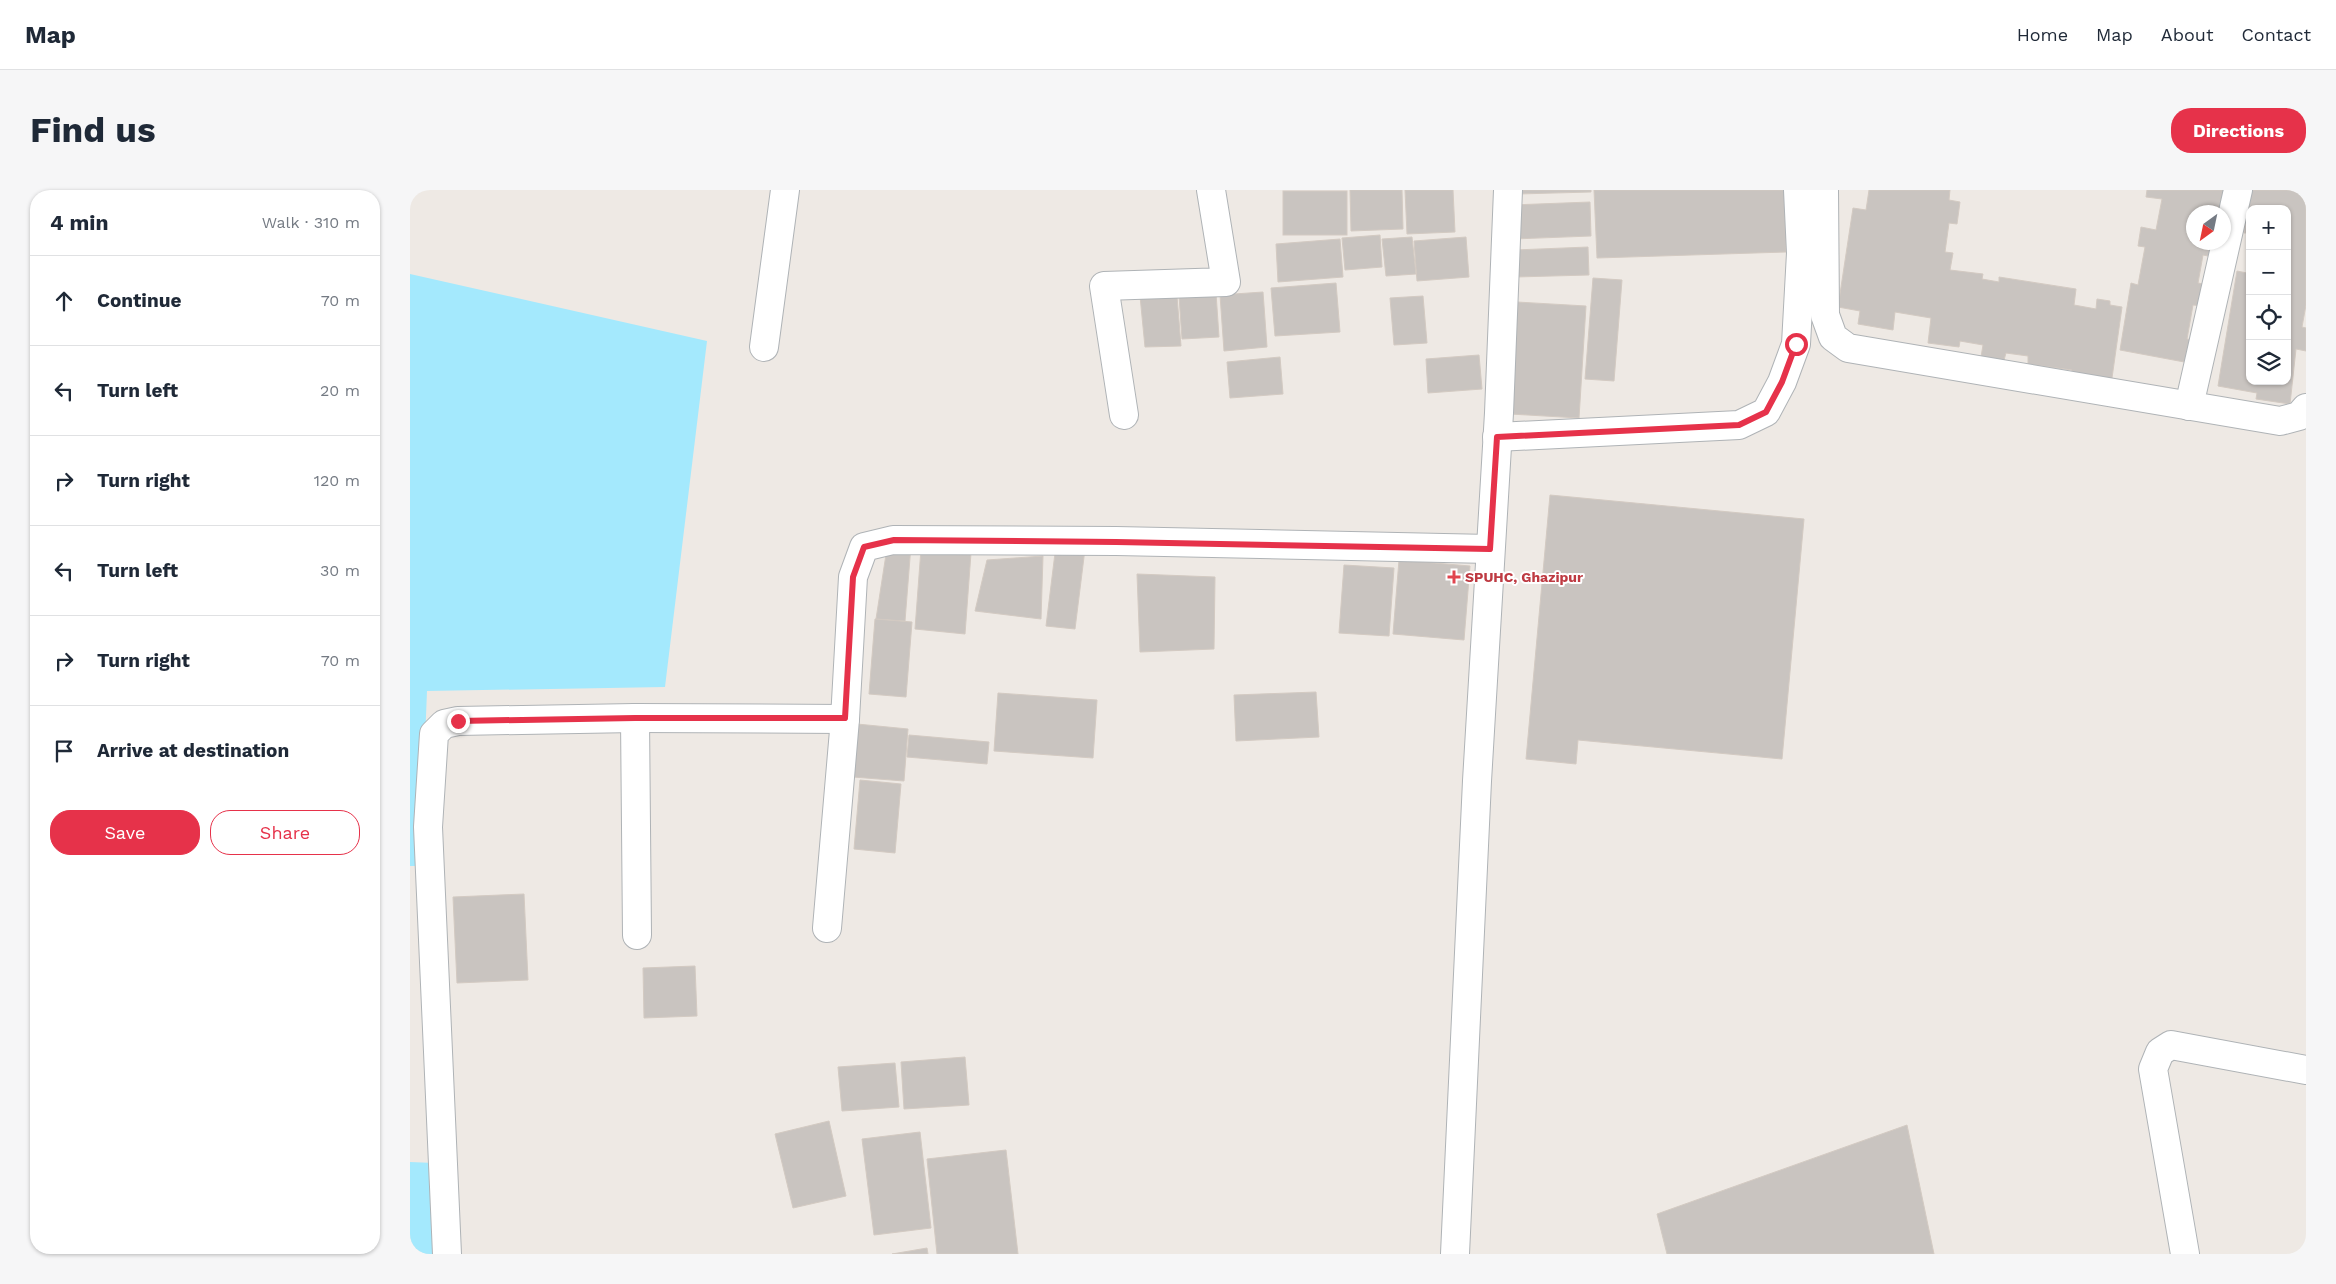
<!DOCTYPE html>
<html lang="en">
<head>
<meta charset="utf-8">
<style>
	:root { --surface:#fff; --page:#f6f6f7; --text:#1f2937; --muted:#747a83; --line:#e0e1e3; --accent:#e6324a }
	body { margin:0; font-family:"Work Sans",sans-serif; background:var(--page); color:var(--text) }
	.controls { position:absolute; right:15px; top:15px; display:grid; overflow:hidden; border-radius:10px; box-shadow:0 1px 4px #0004 }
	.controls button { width:45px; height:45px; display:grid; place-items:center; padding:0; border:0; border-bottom:1px solid var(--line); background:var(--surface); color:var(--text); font:25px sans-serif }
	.compass { position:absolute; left:1776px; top:15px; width:45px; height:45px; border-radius:50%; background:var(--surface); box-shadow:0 1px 4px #0004; rotate:213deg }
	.stop { position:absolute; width:15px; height:15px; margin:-11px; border:4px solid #e6324a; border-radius:50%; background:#fff }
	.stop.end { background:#e6324a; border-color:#fff; box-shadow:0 1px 5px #0008 }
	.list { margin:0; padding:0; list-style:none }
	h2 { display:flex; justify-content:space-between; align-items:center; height:65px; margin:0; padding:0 20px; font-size:21px }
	h2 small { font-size:16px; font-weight:400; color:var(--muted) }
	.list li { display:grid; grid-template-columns:32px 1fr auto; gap:15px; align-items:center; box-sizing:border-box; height:90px; padding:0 20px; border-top:1px solid var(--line) }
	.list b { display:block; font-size:19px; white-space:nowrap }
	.list em { font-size:16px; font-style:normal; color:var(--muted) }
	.actions { display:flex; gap:10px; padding:15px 20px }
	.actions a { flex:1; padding:11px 0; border:1px solid var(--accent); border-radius:20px; text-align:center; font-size:18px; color:var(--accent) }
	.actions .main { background:var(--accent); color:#fff }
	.icon { flex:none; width:28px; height:28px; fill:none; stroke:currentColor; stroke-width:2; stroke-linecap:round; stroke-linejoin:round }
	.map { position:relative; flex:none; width:1896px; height:1064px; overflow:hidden; border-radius:20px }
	header { display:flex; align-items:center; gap:30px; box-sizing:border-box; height:70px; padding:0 25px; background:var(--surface); border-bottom:1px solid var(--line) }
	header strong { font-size:24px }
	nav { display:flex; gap:28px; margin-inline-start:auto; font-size:18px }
	.intro { display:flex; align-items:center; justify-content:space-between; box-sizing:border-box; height:120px; padding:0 30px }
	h1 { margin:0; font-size:35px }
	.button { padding:12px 22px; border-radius:20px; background:var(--accent); color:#fff; font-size:18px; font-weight:700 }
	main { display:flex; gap:30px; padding:0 30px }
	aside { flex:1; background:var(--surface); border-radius:20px; box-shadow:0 1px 4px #0004 }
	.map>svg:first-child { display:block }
	.water { fill:#a4e9fd }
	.building { fill:#c9c4c0; stroke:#d3cac2 }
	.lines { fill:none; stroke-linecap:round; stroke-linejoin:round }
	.minor-casing { stroke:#afb3b6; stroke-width:30 }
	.minor { stroke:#fff; stroke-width:28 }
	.route { stroke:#e6324a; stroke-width:6 }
	.health-dot { fill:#e0444e; stroke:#fff; stroke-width:2 }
	.labels { text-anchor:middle; stroke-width:4; stroke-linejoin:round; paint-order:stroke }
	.health-label { font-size:14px; font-weight:bold; fill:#be3a42; stroke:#fff; text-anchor:start }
</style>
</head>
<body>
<header>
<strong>Map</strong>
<nav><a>Home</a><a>Map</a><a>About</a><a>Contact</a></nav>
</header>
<div class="intro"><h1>Find us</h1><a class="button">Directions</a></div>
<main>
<aside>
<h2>4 min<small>Walk · 310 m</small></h2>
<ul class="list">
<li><svg class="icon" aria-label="ahead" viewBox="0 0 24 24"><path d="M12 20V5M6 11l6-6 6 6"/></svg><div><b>Continue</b></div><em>70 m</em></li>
<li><svg class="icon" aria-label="left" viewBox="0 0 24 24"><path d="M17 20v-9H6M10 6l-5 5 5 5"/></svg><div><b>Turn left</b></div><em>20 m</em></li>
<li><svg class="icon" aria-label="right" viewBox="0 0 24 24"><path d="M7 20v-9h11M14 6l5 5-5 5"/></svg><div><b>Turn right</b></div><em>120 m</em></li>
<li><svg class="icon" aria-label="left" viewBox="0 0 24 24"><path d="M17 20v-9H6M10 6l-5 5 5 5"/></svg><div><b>Turn left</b></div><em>30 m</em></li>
<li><svg class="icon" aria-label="right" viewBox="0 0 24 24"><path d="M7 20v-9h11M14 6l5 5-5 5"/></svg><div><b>Turn right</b></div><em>70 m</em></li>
<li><svg class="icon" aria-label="arrive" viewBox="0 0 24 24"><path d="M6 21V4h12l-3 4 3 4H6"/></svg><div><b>Arrive at destination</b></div></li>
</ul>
<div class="actions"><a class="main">Save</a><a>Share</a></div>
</aside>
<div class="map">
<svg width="1896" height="1064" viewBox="0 0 1896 1064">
	<rect width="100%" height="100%" fill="#eee9e4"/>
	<g class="water">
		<path d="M0,84L297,151L255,497L17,501L10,676H0Z"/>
		<path d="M0,972L24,973L33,1064H0Z"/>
	</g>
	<g class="building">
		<path d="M940,0H992L993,39L941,41Z"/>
		<path d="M995,0H1043L1045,42L997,44Z"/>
		<path d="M1109,0H1181V2L1109,4Z"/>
		<path d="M1184,0H1374L1376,62L1187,68Z"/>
		<path d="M1459,0H1540L1539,10L1550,12L1547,34L1539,33L1535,62L1543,63L1540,80L1573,84L1572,89L1589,92V87L1666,99L1664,115L1686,119L1687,109L1700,111V115L1712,117L1701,195L1661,189L1662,180L1618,174V166L1596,163L1594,170L1571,167L1573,155L1550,151L1549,157L1518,153L1521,128L1485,122L1483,140L1448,134L1450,121L1428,117L1443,18L1456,20Z"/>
		<path d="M1737,0H1815L1811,20L1802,19L1801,22H1784V52H1806L1803,67L1793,65L1788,93L1798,95L1795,116L1783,115L1777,149L1789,151L1785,174L1710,160L1721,93L1728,95L1735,57L1728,56L1731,37L1746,40L1752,9L1736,7Z"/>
		<path d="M1841,0H1896V115L1892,137L1896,138V161L1886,159L1880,214L1846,209L1847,203L1808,196L1827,81L1837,83L1840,64V191H1877V19H1840V43H1834Z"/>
		<rect x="873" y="1" width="64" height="44"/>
		<path d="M1180,12L1181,46L1104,49L1102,15Z"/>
		<path d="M970,45L972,77L935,80L932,48Z"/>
		<path d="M1002,47L1006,84L976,86L972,49Z"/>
		<path d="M1056,47L1059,87L1007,91L1004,51Z"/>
		<path d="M930,49L933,87L868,92L866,54Z"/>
		<path d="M1178,57L1179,85L1106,87L1105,60Z"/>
		<path d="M1183,88L1212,90L1204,191L1175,189Z"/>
		<path d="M926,93L930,142L865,146L861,98Z"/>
		<path d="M853,102L857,157L814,161L810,105Z"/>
		<path d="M806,103L809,147L772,149L769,106Z"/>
		<path d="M730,106H767L771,156L735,157Z"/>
		<path d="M1013,106L1017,153L984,155L980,108Z"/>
		<path d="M1107,112L1176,116L1169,228L1100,224Z"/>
		<path d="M1069,165L1072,199L1018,203L1016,169Z"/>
		<path d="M870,167L873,204L820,208L817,172Z"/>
		<path d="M1140,305L1394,329L1372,569L1168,550L1166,574L1116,569Z"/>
		<path d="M501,355L495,431L466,429L477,358Z"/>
		<path d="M646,355L675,359L665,439L636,436Z"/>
		<path d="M511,359L561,363L555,444L505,439Z"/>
		<path d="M633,366L631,429L565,421L577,370Z"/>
		<path d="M989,370L1060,376L1054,450L983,444Z"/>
		<path d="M934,375L984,378L979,446L929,443Z"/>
		<path d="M727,384L805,387L804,459L730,462Z"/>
		<path d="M465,429L502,432L496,507L459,504Z"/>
		<path d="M906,502L909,547L826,551L824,505Z"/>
		<path d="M588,503L687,510L683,568L584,561Z"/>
		<path d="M447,534L498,539L494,591L443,587Z"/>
		<path d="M499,545L579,552L577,574L497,567Z"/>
		<path d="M450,590L491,594L485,663L444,659Z"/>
		<path d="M114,704L118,790L47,793L43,707Z"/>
		<path d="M285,776L287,826L234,828L233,778Z"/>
		<path d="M555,867L559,915L494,919L491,872Z"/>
		<path d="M485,873L489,917L432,921L428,877Z"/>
		<path d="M419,931L436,1006L383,1018L365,944Z"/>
		<path d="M1497,935L1524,1064H1257L1247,1024Z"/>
		<path d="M510,942L521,1038L464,1045L452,949Z"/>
		<path d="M596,960L608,1064H527L517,969Z"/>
		<path d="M517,1058L518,1064H482Z"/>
	</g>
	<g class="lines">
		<defs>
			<g id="minor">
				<path d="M1414,0L1415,125L1423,147L1438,158L1870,231L1889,226L1896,218"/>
				<path d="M354,157L375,0"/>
				<path d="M1779,216L1828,0"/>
				<path d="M714,225L694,96L816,92L801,0"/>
				<path d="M1087,247L1329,235L1356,222L1372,192L1386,154L1391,63L1388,0"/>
				<path d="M225,528L227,745"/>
				<path d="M417,738L435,529L443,387L454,357L483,350L706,351L1080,359"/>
				<path d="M37,1064L18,637L24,544L34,534L48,531L225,528L435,529"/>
				<path d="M1045,1064L1067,591L1089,223L1098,0"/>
				<path d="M1775,1064L1743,879L1750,862L1761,855L1896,880"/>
			</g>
		</defs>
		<use href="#minor" class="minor-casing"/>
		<use href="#minor" class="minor"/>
	</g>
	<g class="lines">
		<path class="route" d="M48,531L225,528H435L443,387L454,357L484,350L706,352L1080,359L1087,247L1329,235L1356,222L1372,192L1386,154"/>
	</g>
	<path class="health-dot" d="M1041.5 379.5h5v5h5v5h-5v5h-5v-5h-5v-5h5z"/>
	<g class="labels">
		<g class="health-label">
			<text x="1055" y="392">SPUHC, Ghazipur</text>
		</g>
	</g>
</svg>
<div class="controls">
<button>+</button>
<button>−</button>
<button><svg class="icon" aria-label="locate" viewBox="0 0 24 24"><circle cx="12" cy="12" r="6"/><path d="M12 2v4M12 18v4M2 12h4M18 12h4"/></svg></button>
<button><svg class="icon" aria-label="layers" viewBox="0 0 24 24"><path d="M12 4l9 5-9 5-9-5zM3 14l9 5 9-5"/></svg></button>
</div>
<svg class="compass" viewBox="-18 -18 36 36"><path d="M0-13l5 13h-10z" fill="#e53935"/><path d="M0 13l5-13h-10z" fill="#747a83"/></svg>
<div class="stop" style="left:1386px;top:154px"></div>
<div class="stop end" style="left:48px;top:531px"></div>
</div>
</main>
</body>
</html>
